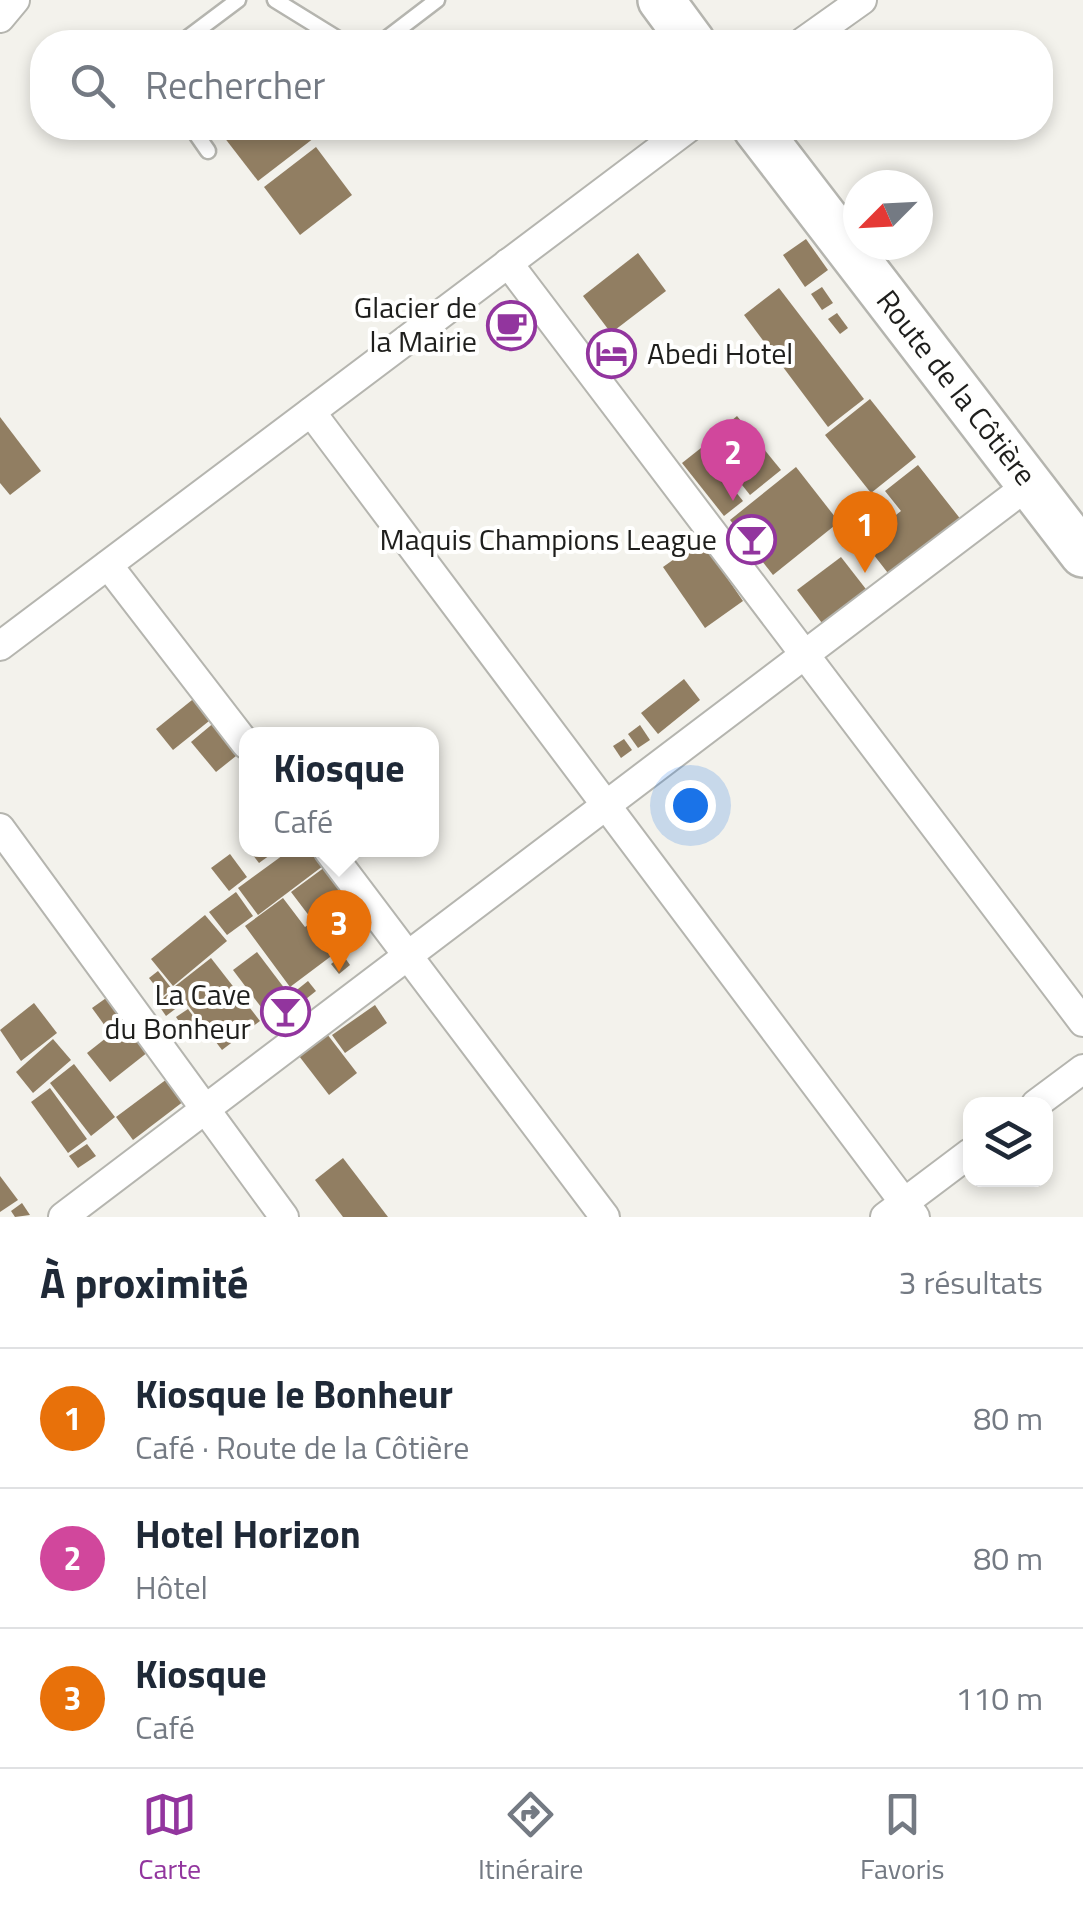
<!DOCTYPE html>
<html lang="fr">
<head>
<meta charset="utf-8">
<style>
	:root { --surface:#fff; --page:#f6f6f7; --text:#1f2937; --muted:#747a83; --line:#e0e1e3; --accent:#92359e }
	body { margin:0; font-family:"Titillium Web",sans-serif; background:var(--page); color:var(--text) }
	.controls { position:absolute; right:30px; bottom:30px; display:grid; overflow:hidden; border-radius:20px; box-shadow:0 5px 15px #0003 }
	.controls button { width:90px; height:90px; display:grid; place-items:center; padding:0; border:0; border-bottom:2px solid var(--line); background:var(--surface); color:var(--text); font:50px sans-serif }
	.compass { position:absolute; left:843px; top:170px; width:90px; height:90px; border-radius:50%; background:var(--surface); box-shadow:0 5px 15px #0003; rotate:246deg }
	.you { position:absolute; left:690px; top:805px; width:35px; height:35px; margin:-25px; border:8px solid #fff; border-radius:50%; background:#1a73e8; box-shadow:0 0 0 15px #1a73e833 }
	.badge { display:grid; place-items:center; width:65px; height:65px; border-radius:50%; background:var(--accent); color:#fff; font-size:32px; font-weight:700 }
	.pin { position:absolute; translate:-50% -82px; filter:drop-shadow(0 2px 5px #0008) }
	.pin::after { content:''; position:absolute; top:52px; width:35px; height:30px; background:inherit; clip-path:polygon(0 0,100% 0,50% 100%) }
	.popup { position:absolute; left:239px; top:727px; width:200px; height:130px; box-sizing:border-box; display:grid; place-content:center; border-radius:20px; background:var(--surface); filter:drop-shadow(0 2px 8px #0005); font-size:32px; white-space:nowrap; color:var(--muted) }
	.popup b { font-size:38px; color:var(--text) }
	.popup::after { content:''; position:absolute; left:50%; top:100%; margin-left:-20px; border:20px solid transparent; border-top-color:var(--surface) }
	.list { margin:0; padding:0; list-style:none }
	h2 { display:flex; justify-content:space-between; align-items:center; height:130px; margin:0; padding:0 40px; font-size:42px }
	h2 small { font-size:32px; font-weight:400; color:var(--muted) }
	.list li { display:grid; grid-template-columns:65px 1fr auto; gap:30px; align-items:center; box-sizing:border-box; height:140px; padding:0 40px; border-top:2px solid var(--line) }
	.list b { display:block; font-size:38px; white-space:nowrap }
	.list p { margin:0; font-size:32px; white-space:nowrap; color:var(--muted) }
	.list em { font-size:32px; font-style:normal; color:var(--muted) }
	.icon { flex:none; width:55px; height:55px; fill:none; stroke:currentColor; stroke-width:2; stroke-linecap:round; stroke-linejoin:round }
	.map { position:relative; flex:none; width:1083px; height:1217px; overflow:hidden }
	.search { position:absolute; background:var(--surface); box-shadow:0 5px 15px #0003; left:30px; right:30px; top:30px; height:110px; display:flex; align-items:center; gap:25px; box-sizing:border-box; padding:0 35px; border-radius:40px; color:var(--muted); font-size:38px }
	.sheet { height:550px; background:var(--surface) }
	nav { display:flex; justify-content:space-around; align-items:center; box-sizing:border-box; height:140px; border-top:2px solid var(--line); background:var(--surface); font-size:28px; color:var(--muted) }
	nav a { display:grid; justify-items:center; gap:5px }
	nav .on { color:var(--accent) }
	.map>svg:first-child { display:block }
	.building { fill:#917e62 }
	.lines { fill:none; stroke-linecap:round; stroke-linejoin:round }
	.lane-casing { stroke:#b5b5af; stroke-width:19 }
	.street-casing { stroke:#b5b5af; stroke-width:32 }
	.primary-casing { stroke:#b5b5af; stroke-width:50 }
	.lane { stroke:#fff; stroke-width:14 }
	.street { stroke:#fff; stroke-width:28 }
	.primary { stroke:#fff; stroke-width:45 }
	.labels { text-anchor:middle; stroke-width:8; stroke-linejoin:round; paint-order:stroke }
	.poi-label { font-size:30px; fill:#1e1e1c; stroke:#fffffe; text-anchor:end }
	.street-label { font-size:30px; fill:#1e1e1c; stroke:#fffffe }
</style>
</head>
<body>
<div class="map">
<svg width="1083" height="1217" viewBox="0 0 1083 1217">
	<rect width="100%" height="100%" fill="#f3f2ec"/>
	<g class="building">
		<path d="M217,128H327L258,181Z"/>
		<path d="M316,147L352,195L300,235L264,187Z"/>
		<path d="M806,239L828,270L805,287L783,255Z"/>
		<path d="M638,253L666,291L611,333L583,296Z"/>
		<path d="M822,287L833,303L822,310L811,294Z"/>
		<path d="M779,288L864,399L828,427L744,315Z"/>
		<path d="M837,313L848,328L840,334L828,319Z"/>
		<path d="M870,399L916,457L871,493L825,435Z"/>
		<path d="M737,416L781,470L750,495L707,441Z"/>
		<path d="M0,417L41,471L10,495L0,483Z"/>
		<path d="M701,448L743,501L724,516L682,463Z"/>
		<path d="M918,465L962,521L891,577L863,541L901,511L885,491Z"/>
		<path d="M796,467L839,522L773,575L730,520Z"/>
		<path d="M701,540L743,601L705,628L663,567Z"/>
		<path d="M841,557L869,593L825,627L797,590Z"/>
		<path d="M684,679L700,700L658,734L641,713Z"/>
		<path d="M202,692L219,713L173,750L156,729Z"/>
		<path d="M216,721L241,752L216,772L191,742Z"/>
		<path d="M640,725L650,740L638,748L628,734Z"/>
		<path d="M624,739L632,750L621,758L613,746Z"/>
		<path d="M249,850H277L259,863Z"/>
		<path d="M290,850H311L323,866L258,915L238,888Z"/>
		<path d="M230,854L247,877L229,891L211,868Z"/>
		<path d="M325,867L370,927L290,987L245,926L283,898L305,927L313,921L291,892Z"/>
		<path d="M236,892L253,916L227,935L209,912Z"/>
		<path d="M205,915L227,941L173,986L151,959Z"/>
		<path d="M257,952L285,989L261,1007L233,970Z"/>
		<path d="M343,955L350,965L339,974L331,964Z"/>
		<path d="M211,958L260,1021L222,1050L174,987Z"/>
		<path d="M158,971L172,989L163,996L149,978Z"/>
		<path d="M308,981L316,991L301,1003L293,993Z"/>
		<path d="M173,990L183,1003L166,1016L157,1003Z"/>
		<path d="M285,992L297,1007L286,1015L275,999Z"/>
		<path d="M109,996L125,1018L108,1030L92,1008Z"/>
		<path d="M34,1003L57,1033L21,1061L0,1030Z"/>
		<path d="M375,1005L387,1023L345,1053L332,1035Z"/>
		<path d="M188,1009L199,1024L187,1033L176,1017Z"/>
		<path d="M125,1023L148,1052L110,1082L87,1053Z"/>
		<path d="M327,1034L357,1073L329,1095L299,1056Z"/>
		<path d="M53,1039L71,1060L33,1093L16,1072Z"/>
		<path d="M74,1064L115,1117L91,1136L50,1083Z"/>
		<path d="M171,1076L188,1098L133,1140L116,1117Z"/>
		<path d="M50,1088L87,1139L68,1153L31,1102Z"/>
		<path d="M87,1144L96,1156L78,1168L69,1156Z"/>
		<path d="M343,1158L388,1217H343L315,1180Z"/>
		<path d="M0,1176L18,1200L0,1212Z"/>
		<path d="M22,1203L30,1215L15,1217L11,1211Z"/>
	</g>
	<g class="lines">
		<defs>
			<g id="lane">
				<path d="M275,0L343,42"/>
				<path d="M182,42L238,0"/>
				<path d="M382,42L437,0"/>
				<path d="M192,128L208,151"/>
			</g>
			<g id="street">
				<path d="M0,18L15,0"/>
				<path d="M803,42L862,0"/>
				<path d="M508,263L1083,1022"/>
				<path d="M311,412L915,1217"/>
				<path d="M108,565L246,744"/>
				<path d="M0,646L688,128"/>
				<path d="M0,828L284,1217"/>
				<path d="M328,850L605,1217"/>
				<path d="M1036,1104L1083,1069"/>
				<path d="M63,1217L1031,483"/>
				<path d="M885,1217L970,1153"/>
			</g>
			<g id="primary">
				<path d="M661,0L692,42"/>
				<path d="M756,128L1083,554"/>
			</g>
		</defs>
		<use href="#lane" class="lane-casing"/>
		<use href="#street" class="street-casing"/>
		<use href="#primary" class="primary-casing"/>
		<use href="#lane" class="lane"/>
		<use href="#street" class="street"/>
		<use href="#primary" class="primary"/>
	</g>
	<defs>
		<symbol id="cafe-ring" viewBox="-11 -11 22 22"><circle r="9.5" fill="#fffffe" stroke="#92359e" stroke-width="1.5"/><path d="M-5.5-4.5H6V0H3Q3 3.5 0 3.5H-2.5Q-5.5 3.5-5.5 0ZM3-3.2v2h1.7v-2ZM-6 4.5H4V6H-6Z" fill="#92359e"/></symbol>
		<symbol id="hotel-ring" viewBox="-11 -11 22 22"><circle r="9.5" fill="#fffffe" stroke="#92359e" stroke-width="1.5"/><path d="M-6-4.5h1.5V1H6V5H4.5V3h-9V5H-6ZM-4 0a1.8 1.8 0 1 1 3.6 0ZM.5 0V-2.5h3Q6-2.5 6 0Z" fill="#92359e"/></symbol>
		<symbol id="bar-ring" viewBox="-11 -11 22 22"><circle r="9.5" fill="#fffffe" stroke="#92359e" stroke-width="1.5"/><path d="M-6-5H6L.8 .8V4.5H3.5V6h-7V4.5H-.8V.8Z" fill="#92359e"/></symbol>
	</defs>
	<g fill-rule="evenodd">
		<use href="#cafe-ring" x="484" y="298" width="55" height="55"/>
		<use href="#hotel-ring" x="584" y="326" width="55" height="55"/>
		<use href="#bar-ring" x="724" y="512" width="55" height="55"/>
		<use href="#bar-ring" x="258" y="984" width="55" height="55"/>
	</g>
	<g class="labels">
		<g class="poi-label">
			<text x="477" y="318">Glacier de<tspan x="477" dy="34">la Mairie</tspan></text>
			<text x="647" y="364" text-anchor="start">Abedi Hotel</text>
			<text x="717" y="550">Maquis Champions League</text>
			<text x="251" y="1005">La Cave<tspan x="251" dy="34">du Bonheur</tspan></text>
		</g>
		<g class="street-label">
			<text transform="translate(956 388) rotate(52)" y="10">Route de la Côtière</text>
		</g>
	</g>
</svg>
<div class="controls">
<button><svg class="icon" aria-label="layers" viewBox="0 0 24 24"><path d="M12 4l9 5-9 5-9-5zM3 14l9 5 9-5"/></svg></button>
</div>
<svg class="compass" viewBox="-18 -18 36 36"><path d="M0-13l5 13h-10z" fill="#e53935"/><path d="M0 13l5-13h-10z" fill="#747a83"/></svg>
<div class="you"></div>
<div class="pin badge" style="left:865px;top:573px;background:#e8710a">1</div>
<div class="pin badge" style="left:733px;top:501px;background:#d1479c">2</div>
<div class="pin badge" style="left:339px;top:972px;background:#e8710a">3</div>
<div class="popup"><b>Kiosque</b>Café</div>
<div class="search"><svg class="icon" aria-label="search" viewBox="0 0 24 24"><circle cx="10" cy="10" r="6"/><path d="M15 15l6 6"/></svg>Rechercher</div>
</div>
<section class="sheet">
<h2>À proximité<small>3 résultats</small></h2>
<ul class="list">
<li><span class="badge" style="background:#e8710a">1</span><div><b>Kiosque le Bonheur</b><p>Café · Route de la Côtière</p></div><em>80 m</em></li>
<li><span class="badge" style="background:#d1479c">2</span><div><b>Hotel Horizon</b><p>Hôtel</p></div><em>80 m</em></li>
<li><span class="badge" style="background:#e8710a">3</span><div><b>Kiosque</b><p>Café</p></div><em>110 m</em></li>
</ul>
</section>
<nav>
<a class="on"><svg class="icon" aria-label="map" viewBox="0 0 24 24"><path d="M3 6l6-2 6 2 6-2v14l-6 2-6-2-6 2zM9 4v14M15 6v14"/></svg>Carte</a>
<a><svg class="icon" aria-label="directions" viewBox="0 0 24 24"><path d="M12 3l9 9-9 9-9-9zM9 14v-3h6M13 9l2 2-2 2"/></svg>Itinéraire</a>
<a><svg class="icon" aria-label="saved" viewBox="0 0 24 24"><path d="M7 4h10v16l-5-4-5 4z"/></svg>Favoris</a>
</nav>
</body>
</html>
